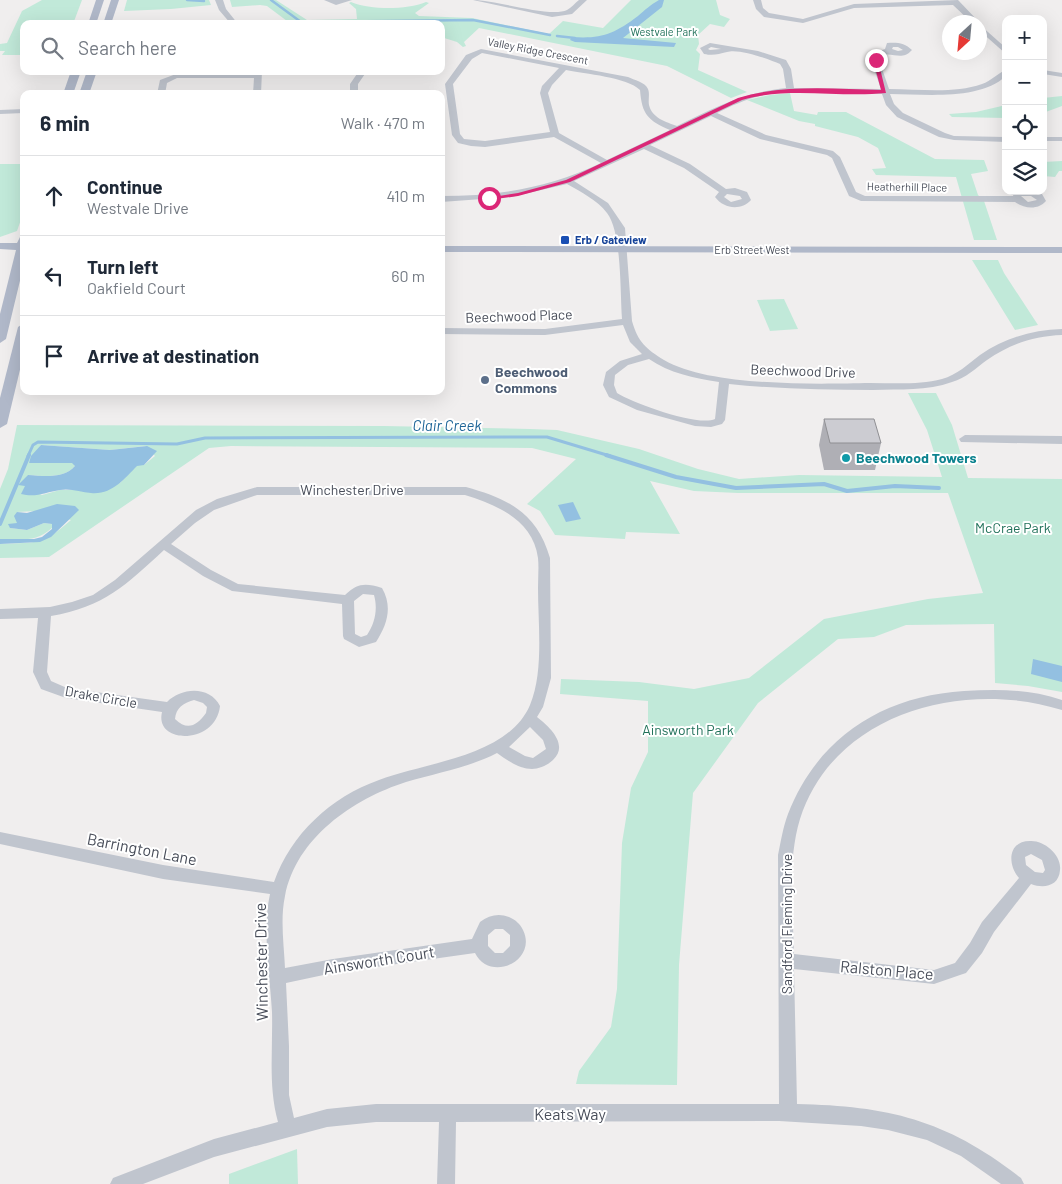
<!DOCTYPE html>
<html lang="en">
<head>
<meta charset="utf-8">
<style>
	:root { --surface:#fff; --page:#f6f6f7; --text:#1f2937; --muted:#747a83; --line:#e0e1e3 }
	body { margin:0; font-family:Barlow,sans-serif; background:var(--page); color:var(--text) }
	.controls { position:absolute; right:15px; top:15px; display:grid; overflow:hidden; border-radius:10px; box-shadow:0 5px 20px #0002 }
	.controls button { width:45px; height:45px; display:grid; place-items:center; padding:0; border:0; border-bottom:1px solid var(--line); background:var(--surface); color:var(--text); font:25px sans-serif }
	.compass { position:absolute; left:942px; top:15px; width:45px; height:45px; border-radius:50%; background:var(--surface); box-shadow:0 5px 20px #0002; rotate:206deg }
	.stop { position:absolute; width:15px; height:15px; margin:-11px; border:4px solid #db2777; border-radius:50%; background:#fff }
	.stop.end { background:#db2777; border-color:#fff; box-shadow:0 1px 5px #0008 }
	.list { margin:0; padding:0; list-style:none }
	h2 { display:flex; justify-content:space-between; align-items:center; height:65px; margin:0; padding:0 20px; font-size:21px }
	h2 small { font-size:16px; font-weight:400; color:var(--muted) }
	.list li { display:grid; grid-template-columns:32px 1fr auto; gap:15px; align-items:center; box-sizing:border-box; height:80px; padding:0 20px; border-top:1px solid var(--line) }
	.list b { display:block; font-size:19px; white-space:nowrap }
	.list p { margin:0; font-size:16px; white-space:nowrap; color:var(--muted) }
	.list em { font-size:16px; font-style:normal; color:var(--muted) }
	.icon { flex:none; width:28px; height:28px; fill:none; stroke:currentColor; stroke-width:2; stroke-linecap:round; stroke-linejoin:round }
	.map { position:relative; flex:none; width:1062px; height:1184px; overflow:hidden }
	.search { position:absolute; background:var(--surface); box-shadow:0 5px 20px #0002; left:20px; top:20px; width:425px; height:55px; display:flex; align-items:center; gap:12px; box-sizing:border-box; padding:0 18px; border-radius:10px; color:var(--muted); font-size:19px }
	.panel { position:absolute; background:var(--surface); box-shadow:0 5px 20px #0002; left:20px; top:90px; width:425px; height:305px; border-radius:10px }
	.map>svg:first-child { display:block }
	.green { fill:#c1e9d9; fill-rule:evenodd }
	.water { fill:#93c0e1 }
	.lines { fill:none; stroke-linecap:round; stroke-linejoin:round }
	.stream-far2 { stroke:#93c0e1; stroke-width:2.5 }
	.stream-far1 { stroke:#93c0e1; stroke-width:3 }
	.stream { stroke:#93c0e1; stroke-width:4 }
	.minor { fill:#c0c5ce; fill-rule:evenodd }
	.major { fill:#b0b8c9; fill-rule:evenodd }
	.wall { fill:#afafb5 }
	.building { fill:#ccccd2; stroke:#8f8f93 }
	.route { fill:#db2777 }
	.transit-dot { fill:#1a4fb4; stroke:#fff; stroke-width:2 }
	.service-dot { fill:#5c6f8a; stroke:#fff; stroke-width:2 }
	.culture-dot { fill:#0f9aa8; stroke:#fff; stroke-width:2 }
	.labels { text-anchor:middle; stroke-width:4; stroke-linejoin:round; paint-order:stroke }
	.far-park-label { font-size:11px; fill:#21715a; stroke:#fff }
	.far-street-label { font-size:11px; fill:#484d59; stroke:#fff }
	.far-transit-label { font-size:11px; font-weight:bold; fill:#164399; stroke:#fff; text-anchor:start }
	.street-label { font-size:14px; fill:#484d59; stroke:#fff }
	.service-label { font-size:14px; font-weight:bold; fill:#4e5e75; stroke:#fff; text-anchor:start }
	.culture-label { font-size:14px; font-weight:bold; fill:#0d838f; stroke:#fff; text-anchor:start }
	.park-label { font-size:14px; fill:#21715a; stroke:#fff }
	.water-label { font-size:15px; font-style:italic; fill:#1d6497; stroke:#fff }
	.near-street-label { font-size:16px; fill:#484d59; stroke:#fff }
</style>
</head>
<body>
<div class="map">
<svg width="1062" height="1184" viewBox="0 0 1062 1184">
	<rect width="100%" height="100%" fill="#f0eeee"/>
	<g class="green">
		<path d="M42,0H82L73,24H24V55H2L5,51H0V44L7,43L22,11Z"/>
		<path d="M127,0H209L211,5L171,9L124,11Z"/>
		<path d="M230,0H276L307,20L357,19L356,9L349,3L351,2C371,10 406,10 426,2L429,3L415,13L419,16L472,18L549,34L563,21L603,28L631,0H716L720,15L730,19L724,27L710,24L698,35L699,44L696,50L700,54L698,70L747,92L731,98L667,66L479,28L464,42L466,46L463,47L457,42L441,37V24H291L267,6L260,5L232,7Z"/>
		<path d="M790,93L794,111L817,115L818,112H846L935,159L984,160L988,171L971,174L978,195L984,201L997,240H974L956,177L876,175L872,169L886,168L878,148L858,137L815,126V124L799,121L747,100L770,95Z"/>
		<path d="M1062,96V106L1043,113V98Z"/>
		<path d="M1006,105V118L952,117L949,114L976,112Z"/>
		<path d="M1062,161V171H1059L1055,177L1043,176V162Z"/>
		<path d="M0,164H24V211L17,231L0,237Z"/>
		<path d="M972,260H998L1004,273L1038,325L1015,330Z"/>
		<path d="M784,299L798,329L770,331L757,300Z"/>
		<path d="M908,393H936L952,425L968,478L1062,479V692L1028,686L995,683L994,624L906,625L874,637L838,639L758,703L693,793L679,965L677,1085L576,1084L579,1071L611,1027L617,989L622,843L631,788L648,752V701L560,694L561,679L639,682L694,689L749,678L824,619L928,599L983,593L948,493H738L694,491L650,481L680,534L626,532L625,539L555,535L540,511L527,504L576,459L532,448L231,446L209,448L49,557L0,558V544C38,542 41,546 71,520L36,511L17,512L18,523L10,528L27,530L44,523L52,524V528C35,543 21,539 0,539V489L8,469L17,425L384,426L530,429L557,430L639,449L698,469L739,479L799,475L942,477L927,430ZM41,445L110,450L146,446L155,456L144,465H137L120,483L76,490H60L42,495L25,488L28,475C44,476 64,479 75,466L73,463H29Z"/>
		<path d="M297,1149L298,1184H229V1174Z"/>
	</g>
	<g class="water">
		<path d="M659,0H664L662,7L623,38L676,43L674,47L575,42L570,40L572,37C602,39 614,34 638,16C645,10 650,5 659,0Z"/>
		<path d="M41,445L110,450L147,446L157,451L144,465L137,466C124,479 112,495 91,493C81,492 70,488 60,490C46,492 36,498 21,494L25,486L18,485L28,475C44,476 64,479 75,466L72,463H29L31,456Z"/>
		<path d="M573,502L581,519L566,522L558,505Z"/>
		<path d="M57,504L75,506L79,510L51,537L40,542L0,544V539H34L42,537L52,529V524L44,523L27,530L10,528L8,524L17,523L14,516L17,512L27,513Z"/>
		<path d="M1033,659L1062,666V682L1031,674Z"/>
	</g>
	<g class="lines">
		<g class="stream-far2">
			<path d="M187,0L204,1"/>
			<path d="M271,0L301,22L473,20L550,35"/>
			<path d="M557,36L575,38"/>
		</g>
		<path class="stream-far1" d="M28,456L33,445L38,442L177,444L205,438L547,437L610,456"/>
		<g class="stream">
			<path d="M606,455L676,477L736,488L824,484L847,491L895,486L939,488"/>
			<path d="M0,524L29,455"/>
		</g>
		<g class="minor">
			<path d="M215,0H223L226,9L238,24H231L219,10Z"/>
			<path d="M324,0H352L336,5Z"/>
			<path d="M473,0C496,0 550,18 567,10C571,8 575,3 579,0H587L572,14L552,17Z"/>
			<path d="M753,0H761L763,8L769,13L803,19L854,4L958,0L979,22H971L953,5L854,8L803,23L764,17L756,9Z"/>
			<path d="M980,25L1006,48V54L980,31Z"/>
			<path d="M710,43L758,51L786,60L791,69L794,88L881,89L871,60L874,53L885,49L887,43C897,42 905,43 912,50C901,62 893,51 880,56L879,60L889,89C919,89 954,94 982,84C991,81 998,73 1006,70V76C979,101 924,94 890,94L894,104L903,113L945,133L954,136L1006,137V142L954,140L939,137L897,117L886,105L882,94C845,93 795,87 760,96C744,100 731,106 717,113L766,135L833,151L840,157L856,192L865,196H1013L1014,193C1023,190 1033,191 1042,194L1046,201C1038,210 1025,209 1015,202L861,201L849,196L832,158L827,155L760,139L711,116L650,145L690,164L726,189L735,188L747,192L751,200C741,211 724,209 715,197L719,192L684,168L644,149L574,181L608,203L625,228L632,321C638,342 646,349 664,360C710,387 816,384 870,383C894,383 919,385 942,379C957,375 968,364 980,355C1005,338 1032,330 1062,329V335C1034,336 1010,344 987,360C976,368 966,378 952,382C927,391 900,389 873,390C825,390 777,389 729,384L725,420L722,424L711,427L695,426L637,410L609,397L603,385L606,372L620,361L642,354L630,342L623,325L545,335L441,334V328L545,329L622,319C620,293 622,232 607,213C597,200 581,192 567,184L511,197L441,202V196C498,196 549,188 601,163L554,137L485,147L471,146L458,143L452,135L445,84L466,55L481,49L628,77C634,80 645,82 648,89C650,94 648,100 649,105C652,118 666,122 677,126C716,107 741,93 786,88L783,69L780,64C769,59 738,48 727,52C718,54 714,56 704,54L700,48ZM711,47L721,49L710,50L708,49ZM893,47H898L903,50L898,51L892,49ZM482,53L559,68L542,86L540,93L550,132L485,141L464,139L460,134L453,84L472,59ZM566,70C585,74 627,77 640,90C642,114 647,120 670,130L607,160L559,133L548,93L552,85ZM727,194L740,196L742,199L731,202L724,197ZM1021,196H1031L1037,200L1028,202ZM649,359C669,373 694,378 719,382L715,419C698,427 633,403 617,393L614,385L615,375L628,365Z"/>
			<path d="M1043,70L1062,73V77L1043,74Z"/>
			<path d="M254,71H262L261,94H253L254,78H177L167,83L165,94H157L160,80L176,74H254Z"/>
			<path d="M359,71H367L358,84V94H350V84Z"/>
			<path d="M24,109V113L0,114V110Z"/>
			<rect x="1043" y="137" width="19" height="4"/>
			<path d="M965,435L1062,436V444L961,442L959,439Z"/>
			<path d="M257,487H466C509,499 537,513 550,558L551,678L543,707L537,717C550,727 569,745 553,760C548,765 539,769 532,769C519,769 507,760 497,753C468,768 436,773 406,782C353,799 296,838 285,896C280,919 284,945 285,968L333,959L472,939L480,922C489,915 499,913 509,917C516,920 520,924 523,930C538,961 490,983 475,953L333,973L286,983L289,1046V1095L294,1118L327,1109L376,1104H779L778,855C781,841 783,827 788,814C818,737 883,696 964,691C998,689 1029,689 1062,700V710C964,679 834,712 800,819C787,862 793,910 794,954L934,970L955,963L970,943L982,922L1019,878C1007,864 1008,841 1030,841C1044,840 1062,855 1060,870C1059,886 1044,889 1031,884L994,932L982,953L966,973L960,975L934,984L794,969L797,1104C889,1106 947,1120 1021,1178L1024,1184H1001L961,1156L927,1140L888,1130L861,1126L779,1121L456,1122L455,1184H437L439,1122H376L327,1127L214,1157L143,1184H110L113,1178L214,1139L278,1122C268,1086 273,1050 272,1012C270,976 262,930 270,894L163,879L0,844V832L163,865L274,882C291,834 331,797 379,780C426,762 508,757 530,705C544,672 538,624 538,588C538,578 539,568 538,558C533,520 497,505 465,495H257L214,510L195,523L171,544L211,570L238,584L345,595C358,583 365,583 382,588C393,607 387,625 376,642L359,647L344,639L343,636L342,604L232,591L203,576L164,550C126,585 104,607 51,616L47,672L51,681L67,688L167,702C182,687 210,686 220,706C216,745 154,745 162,712L66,698L41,689L33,672L38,618L0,619V609L50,607L72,602L93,595L115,580L196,510L217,499ZM363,594L374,595C378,609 375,623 367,635L361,637L355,634L354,601ZM194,700L203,703L207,707L206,713C197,726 187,731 175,719C176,708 183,703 194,700ZM530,727L543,740L546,749L533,758L525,756L509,747ZM1031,854L1042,860L1045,870L1043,873L1035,872L1026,865L1025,857ZM495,929H503L510,935V946L503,953H495L488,946V935Z"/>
		</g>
		<g class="major">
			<path d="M96,0H104L96,24H88Z"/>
			<path d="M111,0H119L111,24H103Z"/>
			<path d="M71,71H81L73,94H63Z"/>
			<path d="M87,71H97L89,94H79Z"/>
			<path d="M24,236V264L6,339L0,343V314L16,250L0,249V243H17L20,237Z"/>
			<path d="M441,246L1062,247V253L441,252Z"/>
			<path d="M24,323V353L7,424L0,428V398L18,327Z"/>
		</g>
	</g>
	<path class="wall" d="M824,419L881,443L875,470H824L819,445Z"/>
	<path class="building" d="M824,419H874L881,443H830Z"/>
	<path class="route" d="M876,58L878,60L886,93C838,98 789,86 742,100L570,182L518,196L489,200L486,198L518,193L566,180L738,98C784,84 834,89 881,90L873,60Z"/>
	<rect class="transit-dot" x="560" y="235" width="10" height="10" rx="2.5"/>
	<circle class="service-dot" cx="485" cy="380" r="5"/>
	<circle class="culture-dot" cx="846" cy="458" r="5"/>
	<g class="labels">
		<g class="far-park-label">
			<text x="664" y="36">Westvale Park</text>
		</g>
		<g class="far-street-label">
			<text transform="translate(538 51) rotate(11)" y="4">Valley Ridge Crescent</text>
			<text transform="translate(907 187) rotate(1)" y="4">Heatherhill Place</text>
			<text x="752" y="254">Erb Street West</text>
		</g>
		<g class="far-transit-label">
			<text x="575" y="244">Erb / Gateview</text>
		</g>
		<g class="street-label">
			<text transform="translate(519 316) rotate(-2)" y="5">Beechwood Place</text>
			<text transform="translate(803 371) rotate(2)" y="5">Beechwood Drive</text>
			<text x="352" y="495">Winchester Drive</text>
			<text transform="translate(101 697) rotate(10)" y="5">Drake Circle</text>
			<text transform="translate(787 924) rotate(-90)" y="5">Sandford Fleming Drive</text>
		</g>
		<g class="service-label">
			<text x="495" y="377">Beechwood<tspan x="495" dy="16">Commons</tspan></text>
		</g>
		<g class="culture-label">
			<text x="856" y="463">Beechwood Towers</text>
		</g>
		<g class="park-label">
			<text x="1013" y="533">McCrae Park</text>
			<text x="688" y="735">Ainsworth Park</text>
		</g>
		<g class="water-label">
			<text x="447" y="431">Clair Creek</text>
		</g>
		<g class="near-street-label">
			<text transform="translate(142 849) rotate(11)" y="6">Barrington Lane</text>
			<text transform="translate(379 960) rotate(-9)" y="6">Ainsworth Court</text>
			<text transform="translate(261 962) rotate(-91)" y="6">Winchester Drive</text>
			<text transform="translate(887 970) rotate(5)" y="6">Ralston Place</text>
			<text x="570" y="1120">Keats Way</text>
		</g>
	</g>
</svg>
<div class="controls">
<button>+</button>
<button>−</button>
<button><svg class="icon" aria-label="locate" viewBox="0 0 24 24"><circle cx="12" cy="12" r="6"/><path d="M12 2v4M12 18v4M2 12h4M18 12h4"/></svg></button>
<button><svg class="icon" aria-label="layers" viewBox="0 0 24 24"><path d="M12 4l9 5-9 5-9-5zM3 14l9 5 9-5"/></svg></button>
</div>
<svg class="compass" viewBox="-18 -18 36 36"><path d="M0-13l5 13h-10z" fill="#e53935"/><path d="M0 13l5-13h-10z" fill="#747a83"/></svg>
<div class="stop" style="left:489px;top:198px"></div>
<div class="stop end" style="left:876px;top:60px"></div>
<div class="search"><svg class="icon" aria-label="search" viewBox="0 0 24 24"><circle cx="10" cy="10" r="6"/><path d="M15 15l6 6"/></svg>Search here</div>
<section class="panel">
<h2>6 min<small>Walk · 470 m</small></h2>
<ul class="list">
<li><svg class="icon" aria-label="ahead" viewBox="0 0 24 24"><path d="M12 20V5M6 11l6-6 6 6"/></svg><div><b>Continue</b><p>Westvale Drive</p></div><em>410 m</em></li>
<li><svg class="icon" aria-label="left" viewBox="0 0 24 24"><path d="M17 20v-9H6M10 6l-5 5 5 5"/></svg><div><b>Turn left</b><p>Oakfield Court</p></div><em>60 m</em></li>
<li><svg class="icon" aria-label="arrive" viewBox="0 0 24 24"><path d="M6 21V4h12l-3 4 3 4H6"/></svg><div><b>Arrive at destination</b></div></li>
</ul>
</section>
</div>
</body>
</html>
